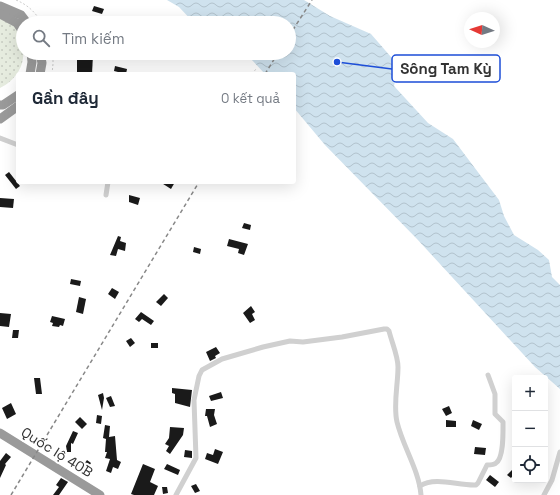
<!DOCTYPE html>
<html lang="vi">
<head>
<meta charset="utf-8">
<style>
	:root { --surface:#fff; --page:#f2f2f3; --text:#1f2937; --muted:#747a83; --line:#e0e1e3 }
	body { margin:0; font-family:"Space Grotesk",sans-serif; background:var(--page); color:var(--text) }
	.controls { position:absolute; right:12px; bottom:12px; display:grid; overflow:hidden; border-radius:4px; box-shadow:0 4px 16px #0002 }
	.controls button { width:36px; height:36px; display:grid; place-items:center; padding:0; border:0; border-bottom:1px solid var(--line); background:var(--surface); color:var(--text); font:20px sans-serif }
	.compass { position:absolute; left:464px; top:12px; width:36px; height:36px; border-radius:50%; background:var(--surface); box-shadow:0 4px 16px #0002; rotate:273deg }
	.list { margin:0; padding:0; list-style:none }
	h2 { display:flex; justify-content:space-between; align-items:center; height:52px; margin:0; padding:0 16px; font-size:17px }
	h2 small { font-size:13px; font-weight:400; color:var(--muted) }
	.icon { flex:none; width:22px; height:22px; fill:none; stroke:currentColor; stroke-width:2; stroke-linecap:round; stroke-linejoin:round }
	.map { position:relative; flex:none; width:560px; height:495px; overflow:hidden }
	.search { position:absolute; background:var(--surface); box-shadow:0 4px 16px #0002; left:16px; top:16px; width:280px; height:44px; display:flex; align-items:center; gap:10px; box-sizing:border-box; padding:0 14px; border-radius:22px; color:var(--muted); font-size:15px }
	.panel { position:absolute; background:var(--surface); box-shadow:0 4px 16px #0002; left:16px; top:72px; width:280px; height:112px; border-radius:4px }
	.map>svg:first-child { display:block }
	.park { fill:url(#park-dots) }
	.water { fill:url(#water-waves) }
	.building { fill:#1a1a1a }
	.lines { fill:none; stroke-linecap:round; stroke-linejoin:round }
	.path { stroke:#cdcdcd; stroke-width:1; stroke-dasharray:2 2; stroke-linecap:butt }
	.street { stroke:#d0d0d0; stroke-width:5 }
	.highway { stroke:#9a9a9a; stroke-width:9 }
	.rail { stroke:#888; stroke-width:1.5; stroke-dasharray:4 3; stroke-linecap:butt }
	.labels { text-anchor:middle; stroke-width:4; stroke-linejoin:round; paint-order:stroke }
	.street-label { font-size:14px; fill:#333; stroke:#fff }
	.leader { fill:none; stroke:#1d4ed8; stroke-width:1.5 }
	.callout-dot { fill:#1d4ed8; stroke:#fff; stroke-width:1.5 }
	.callout { fill:#fff; stroke:#1d4ed8; stroke-width:1.5 }
	.callout-label { font-size:15px; text-anchor:middle; font-weight:bold; fill:#333 }
</style>
</head>
<body>
<div class="map">
<svg width="560" height="495" viewBox="0 0 560 495">
	<defs>
		<pattern id="park-dots" width="8" height="8" patternUnits="userSpaceOnUse"><rect width="8" height="8" fill="#e6ecdf"/><path d="M2 2h.1M6 6h.1" fill="none" stroke="#c6cbc0" stroke-width="1.8" stroke-linecap="round"/></pattern>
		<pattern id="water-waves" width="16" height="10" patternUnits="userSpaceOnUse"><rect width="16" height="10" fill="#cfe2ee"/><path d="M0 5q4-4 8 0t8 0" fill="none" stroke="#b2c2cd"/></pattern>
	</defs>
	<rect width="100%" height="100%" fill="#fff"/>
	<path class="park" d="M0,15C5,19 12,22 16,27C22,34 22,42 23,50C25,66 15,81 0,88Z"/>
	<path class="water" d="M167,0H304L330,16L371,34L398,65L394,86L428,123L453,139L499,200L504,216L514,235L538,250L549,260L552,277L560,285V389L535,367L417,239L325,145L294,108V74H265L251,59L240,53H289V23H194L179,7Z"/>
	<g class="building">
		<path d="M94,6L104,9L102,14L92,11Z"/>
		<path d="M77,55H93L92,74H77Z"/>
		<path d="M115,66L127,69L126,74L114,71Z"/>
		<path d="M9,172L20,186L16,189L5,175Z"/>
		<path d="M160,182H175L171,189Z"/>
		<path d="M129,195L140,198L138,205L129,202Z"/>
		<path d="M0,198L14,199L13,208L0,207Z"/>
		<path d="M244,223L251,225L250,230L242,228Z"/>
		<path d="M118,236L121,237L120,241L126,243L125,251L118,249L116,256L110,255Z"/>
		<path d="M229,239L248,244L244,255L238,253L239,249L227,246Z"/>
		<path d="M194,247L201,249L200,254L193,252Z"/>
		<path d="M71,279L81,281L80,286L70,284Z"/>
		<path d="M112,288L119,292L115,299L108,294Z"/>
		<path d="M164,294L168,298L161,306L156,302Z"/>
		<path d="M79,297L86,299L83,314L76,312Z"/>
		<path d="M251,306L255,312L252,314L255,320L250,323L243,313Z"/>
		<path d="M141,312L154,321L151,325L142,319L139,322L135,319Z"/>
		<path d="M0,313L11,314L9,327L0,326Z"/>
		<path d="M52,316L65,319L63,326L60,325L59,327L52,326L53,323L50,322Z"/>
		<path d="M13,330H19L18,338H12Z"/>
		<path d="M131,338L135,343L130,347L126,341Z"/>
		<rect x="151" y="343" width="7" height="5"/>
		<path d="M216,347L220,353L215,356L216,358L210,361L206,352Z"/>
		<path d="M34,378H40L42,394H36Z"/>
		<path d="M172,388L192,390L190,407L175,403V394L172,393Z"/>
		<path d="M221,392L223,398L211,401L209,396Z"/>
		<path d="M103,393L104,398L102,410L98,395Z"/>
		<path d="M111,396L115,406L110,407L106,398Z"/>
		<path d="M11,403L16,414L7,419L2,408Z"/>
		<path d="M449,406L452,413L446,416L442,409Z"/>
		<path d="M206,409H215L214,415L217,424L210,427L207,416H205Z"/>
		<path d="M97,415L102,416L101,424L96,423Z"/>
		<path d="M80,417L87,424L82,429L75,422Z"/>
		<path d="M446,420L456,421V427H446Z"/>
		<path d="M473,420L482,424L479,430L471,426Z"/>
		<path d="M105,425L110,426L109,437L115,436L117,460L121,462L118,469L113,467L111,473L106,471L110,459L105,458L107,452H105L106,439L103,438Z"/>
		<path d="M170,427L184,428L183,435L170,454L166,451L169,446L165,444L169,438Z"/>
		<path d="M73,431L78,433L73,444L71,443V452H67L66,446Z"/>
		<path d="M475,447L486,448L485,455L474,454Z"/>
		<path d="M215,449L223,452L218,464L205,459L207,453L213,455Z"/>
		<path d="M185,450L192,451V458L184,457Z"/>
		<path d="M6,453L11,457L5,464L6,465L0,478V461Z"/>
		<path d="M87,460L91,463L86,471L82,467Z"/>
		<path d="M143,464L155,469L150,482L158,486L154,495H134L131,494Z"/>
		<path d="M167,464L180,470L178,475L164,469Z"/>
		<path d="M512,470L515,473L511,478L507,475Z"/>
		<path d="M490,475L499,482L495,487L486,480Z"/>
		<path d="M61,478L68,482L59,495H53L59,487L56,485Z"/>
		<path d="M196,484L200,491L195,493L191,486Z"/>
		<path d="M162,487H167L168,493L163,494Z"/>
	</g>
	<g class="lines">
		<g class="path">
			<path d="M16,0C28,5 35,12 42,23"/>
			<path d="M52,74L53,64V53"/>
			<path d="M252,74L256,69"/>
		</g>
		<g class="street">
			<path d="M0,138L18,145"/>
			<path d="M106,195L108,182"/>
			<path d="M420,486C436,476 458,486 476,485L478,483L487,465C489,465 494,465 496,463C504,458 503,431 503,422L495,414V394L488,375"/>
			<path d="M176,495L196,458L194,400L199,376L202,370L222,359L263,347L290,341L303,342L342,337L384,329H387L389,331C392,343 398,356 398,367C398,385 393,405 397,422C403,447 419,470 421,495"/>
			<path d="M544,495L552,480L560,452"/>
		</g>
		<g class="highway">
			<path d="M0,6L21,15L27,23"/>
			<path d="M0,14L17,23L23,32"/>
			<path d="M30,74L32,62L31,53"/>
			<path d="M40,74L42,63L40,53"/>
			<path d="M0,105H3L18,95"/>
			<path d="M0,119L18,106"/>
			<path d="M0,433L100,495"/>
		</g>
		<g class="rail">
			<path d="M289,36L312,0"/>
			<path d="M265,74L278,53"/>
			<path d="M11,495L199,182"/>
		</g>
	</g>
	<g class="labels">
		<g class="street-label">
			<text transform="translate(57 452) rotate(32)" y="5">Quốc lộ 40B</text>
		</g>
	</g>
	<path class="leader" d="M337 62L392 69"/>
	<circle class="callout-dot" cx="337" cy="62" r="4"/>
	<rect class="callout" x="392" y="55" width="108" height="27" rx="4"/>
	<g class="callout-label">
		<text x="446" y="74">Sông Tam Kỳ</text>
	</g>
</svg>
<div class="controls">
<button>+</button>
<button>−</button>
<button><svg class="icon" aria-label="locate" viewBox="0 0 24 24"><circle cx="12" cy="12" r="6"/><path d="M12 2v4M12 18v4M2 12h4M18 12h4"/></svg></button>
</div>
<svg class="compass" viewBox="-18 -18 36 36"><path d="M0-13l5 13h-10z" fill="#e53935"/><path d="M0 13l5-13h-10z" fill="#747a83"/></svg>
<div class="search"><svg class="icon" aria-label="search" viewBox="0 0 24 24"><circle cx="10" cy="10" r="6"/><path d="M15 15l6 6"/></svg>Tìm kiếm</div>
<section class="panel">
<h2>Gần đây<small>0 kết quả</small></h2>
<ul class="list">
</ul>
</section>
</div>
</body>
</html>
